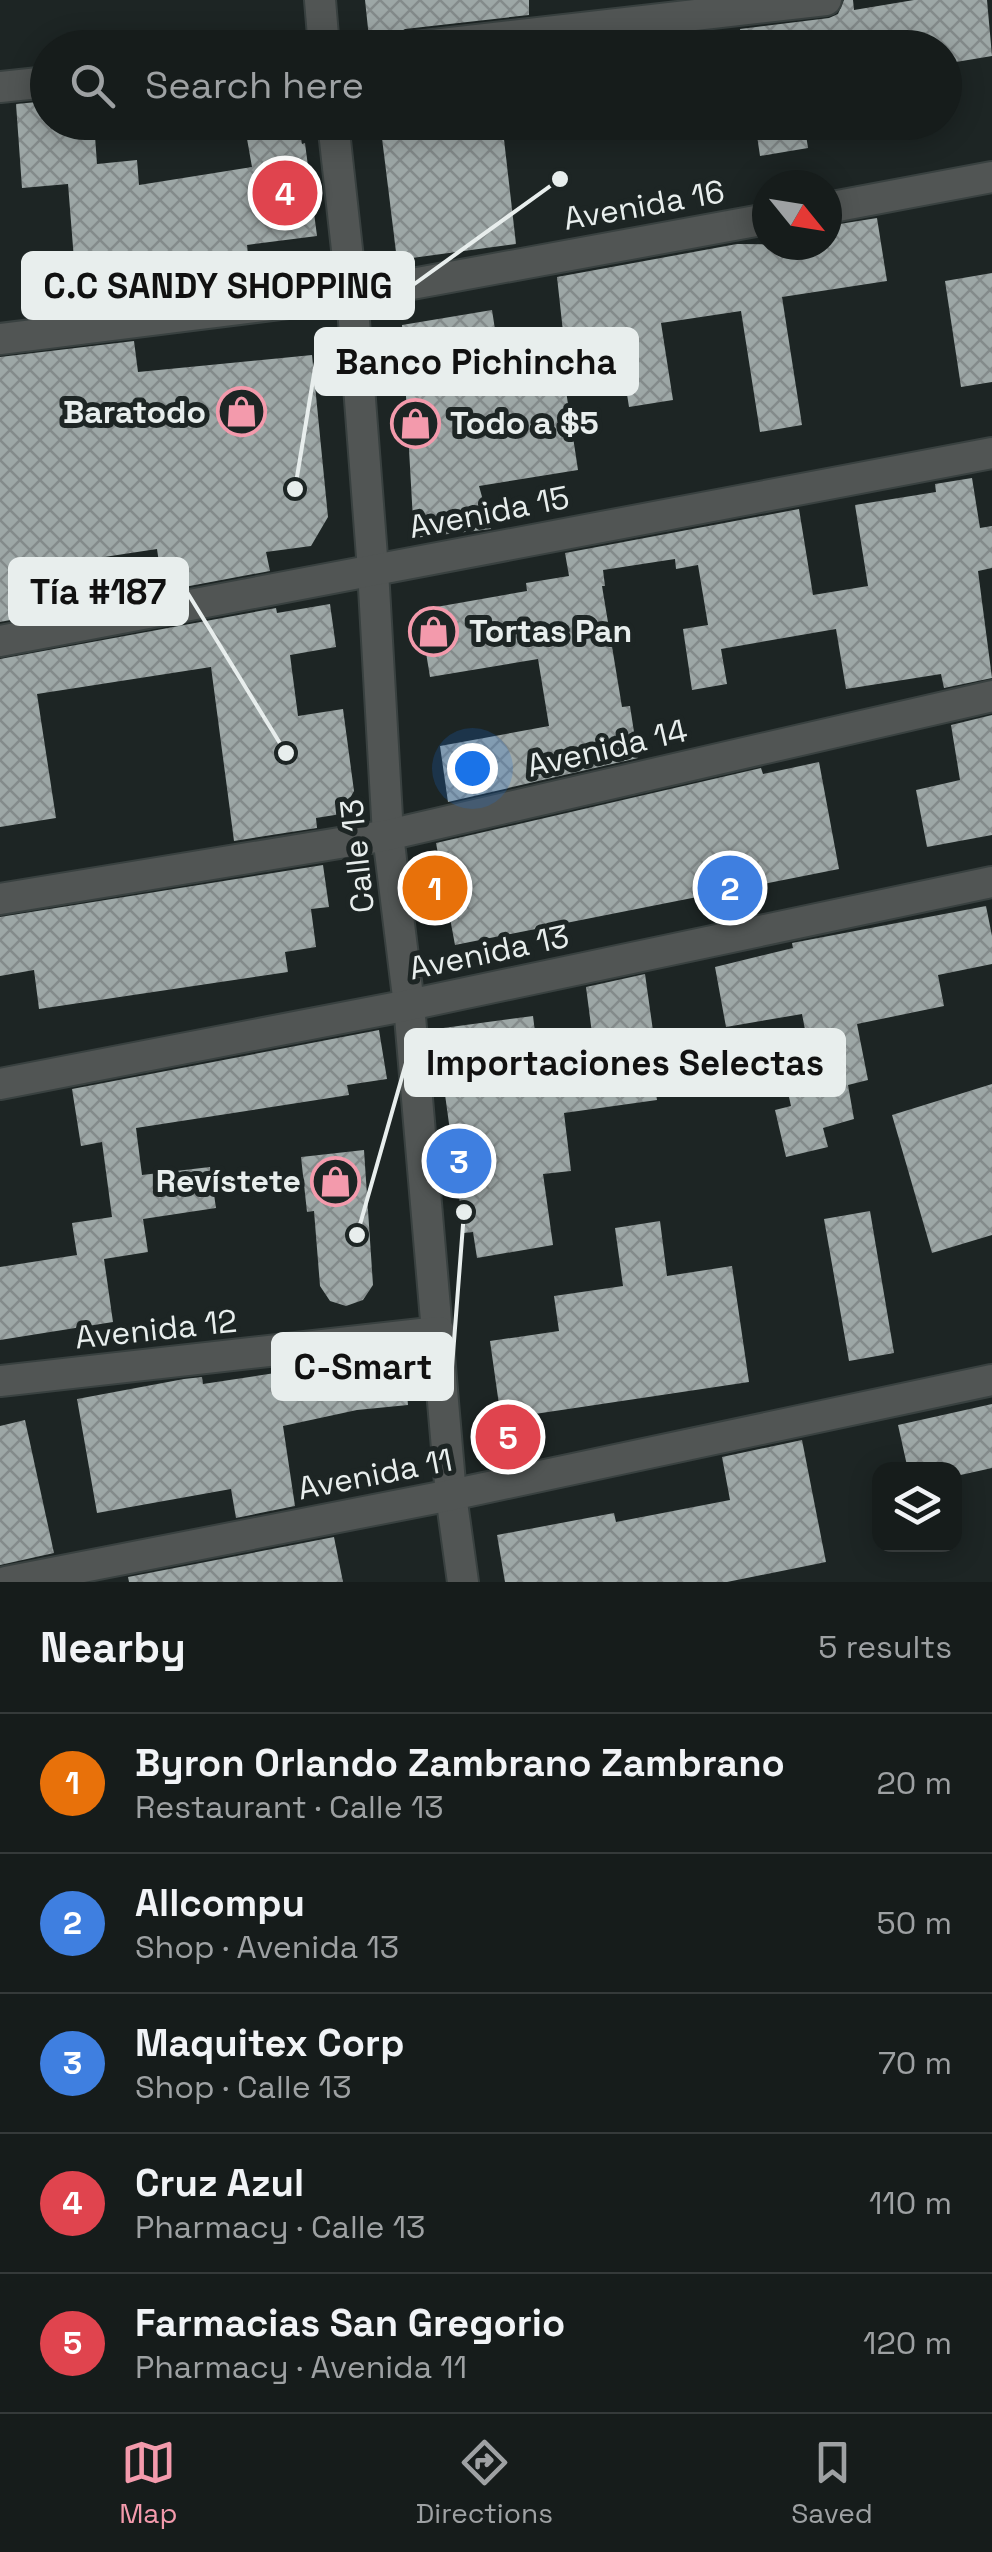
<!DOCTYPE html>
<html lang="en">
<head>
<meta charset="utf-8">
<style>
	:root { --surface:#161c1b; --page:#1f2524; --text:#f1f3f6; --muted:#9ea1a3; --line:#353a3a; --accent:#f39aac }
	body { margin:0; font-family:"Space Grotesk",sans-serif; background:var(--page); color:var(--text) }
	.controls { position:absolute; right:30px; bottom:30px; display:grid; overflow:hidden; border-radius:20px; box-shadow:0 5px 25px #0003 }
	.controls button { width:90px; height:90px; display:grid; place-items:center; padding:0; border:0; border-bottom:2px solid var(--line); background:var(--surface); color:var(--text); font:50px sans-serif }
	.compass { position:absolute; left:752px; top:170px; width:90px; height:90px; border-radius:50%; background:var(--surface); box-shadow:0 5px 25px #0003; rotate:120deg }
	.you { position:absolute; left:472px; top:768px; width:35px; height:35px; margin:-25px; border:8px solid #fff; border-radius:50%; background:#1a73e8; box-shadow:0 0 0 15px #1a73e833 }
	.badge { display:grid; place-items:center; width:65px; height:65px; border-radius:50%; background:var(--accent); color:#fff; font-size:32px; font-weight:700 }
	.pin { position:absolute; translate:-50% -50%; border:5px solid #fff; box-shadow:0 2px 10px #0006 }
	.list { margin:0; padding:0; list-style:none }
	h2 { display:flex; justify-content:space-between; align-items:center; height:130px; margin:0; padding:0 40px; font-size:42px }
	h2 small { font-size:32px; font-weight:400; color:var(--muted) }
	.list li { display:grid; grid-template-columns:65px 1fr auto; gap:30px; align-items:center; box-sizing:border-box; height:140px; padding:0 40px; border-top:2px solid var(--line) }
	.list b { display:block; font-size:38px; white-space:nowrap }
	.list p { margin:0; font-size:32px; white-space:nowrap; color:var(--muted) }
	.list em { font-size:32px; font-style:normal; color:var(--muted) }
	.icon { flex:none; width:55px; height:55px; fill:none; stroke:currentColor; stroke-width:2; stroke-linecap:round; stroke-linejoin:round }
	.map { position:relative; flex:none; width:992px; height:1582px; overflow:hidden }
	.search { position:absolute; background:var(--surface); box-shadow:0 5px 25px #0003; left:30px; right:30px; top:30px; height:110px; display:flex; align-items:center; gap:25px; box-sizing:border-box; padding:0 35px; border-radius:55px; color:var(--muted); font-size:38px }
	.sheet { height:830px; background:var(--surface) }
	nav { display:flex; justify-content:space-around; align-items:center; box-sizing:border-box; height:140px; border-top:2px solid var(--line); background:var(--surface); font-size:28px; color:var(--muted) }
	nav a { display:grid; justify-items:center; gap:5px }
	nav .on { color:var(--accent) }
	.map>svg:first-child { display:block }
	.building { fill:url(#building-cross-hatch) }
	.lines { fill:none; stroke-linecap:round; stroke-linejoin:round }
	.street-casing { stroke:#394140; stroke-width:34 }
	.street { stroke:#515554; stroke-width:30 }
	.labels { text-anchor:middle; stroke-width:10; stroke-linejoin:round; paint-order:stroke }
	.street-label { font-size:32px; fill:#e8eeed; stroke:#1d2524 }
	.poi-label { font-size:32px; font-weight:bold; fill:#e8eeed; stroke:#1d2524; text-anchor:end }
	.leader { fill:none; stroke:#e8eeed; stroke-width:4 }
	.callout-dot { fill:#e8eeed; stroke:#1d2524; stroke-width:4 }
	.callout { fill:#e8eeed; stroke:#e8eeed; stroke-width:4 }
	.callout-label { font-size:35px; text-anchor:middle; font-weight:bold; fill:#111 }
</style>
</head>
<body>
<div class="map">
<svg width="992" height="1582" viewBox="0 0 992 1582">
	<defs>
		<pattern id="building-cross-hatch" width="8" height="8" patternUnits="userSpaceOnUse" patternTransform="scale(2.5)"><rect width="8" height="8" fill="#9da7a6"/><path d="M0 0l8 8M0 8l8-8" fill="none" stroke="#838a8a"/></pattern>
	</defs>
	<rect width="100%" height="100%" fill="#1d2524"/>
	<g class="building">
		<path d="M365,0H529V15L405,29L394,35L369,38Z"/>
		<path d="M844,0H853L854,10L914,0H987L992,56L944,64V48H743L740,29L829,18L838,14Z"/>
		<path d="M48,101V122H94L97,164L137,160L139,185L252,167L244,122H298L302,144L305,143L317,236L247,245L249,263L147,278V288L126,290L128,304L78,310L68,184L22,188L16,104Z"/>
		<path d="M380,122H502L516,244L397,260Z"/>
		<path d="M755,122H804L808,148L760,156Z"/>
		<path d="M877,218L887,281L782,297L802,425L760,432L741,311L661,323L673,400L629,407L620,350L566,359L557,277L737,244L827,245V226Z"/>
		<path d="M992,273V382L961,387L945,281Z"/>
		<path d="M492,310L503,381L563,371L578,470L479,486L491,529L414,538L402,325Z"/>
		<path d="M134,341L138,372L312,355L328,517L311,546L266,552L270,571L163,591L157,549L91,559L98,603L0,622V357Z"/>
		<path d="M972,478L980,528L992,526V568L978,571L992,678L944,688L941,674L846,689L836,629L721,649L727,684L692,690L683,629L708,625L698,565L676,569L675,559L603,570L605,586H602L622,707L630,706L638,758L448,802L440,746L549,726L538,659L430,677L419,610L527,591L526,583L569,576L565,553L799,509L813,595L868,586L855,505L936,492L935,484Z"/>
		<path d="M330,604L336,647L290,655L298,716L343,709L354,791L341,814L316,818L317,828L234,841L211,667L37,694L56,818L0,827V659L276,608L277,613Z"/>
		<path d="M992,715V835L927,847L916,790L960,780L951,725Z"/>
		<path d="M819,762L839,869L455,945L436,843L761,768L763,774Z"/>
		<path d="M323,865L329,907L311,909L316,947L285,952L288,972L39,1009L34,970L0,976V917Z"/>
		<path d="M986,906L992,936V964L938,975L944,1006L857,1024L868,1080L848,1085L854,1119L823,1128L828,1147L786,1157L775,1110L791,1106L785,1079L813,1071L802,1014L726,1027L715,967L793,948L792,943Z"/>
		<path d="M645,974L656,1052L651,1053L657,1100L564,1113L571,1171L543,1174L553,1245L477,1258L473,1232L464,1233L436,1029L533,1016L541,1080L597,1072L586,987Z"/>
		<path d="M379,1030L387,1079L347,1085L349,1095L136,1128L142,1175L210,1167L216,1208L143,1219L148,1252L104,1259L113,1322L0,1340V1267L77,1255L72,1223L112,1217L102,1142L81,1146L72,1089Z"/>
		<path d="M992,1084V1235L932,1253L892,1115Z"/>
		<path d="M364,1150L373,1285L363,1300L346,1306L330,1301L320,1286L314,1211L307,1212L301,1157Z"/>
		<path d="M870,1211L894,1353L849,1361L824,1219Z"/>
		<path d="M660,1221L667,1276L732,1266L749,1382L501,1419L490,1341L559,1331L554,1296L623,1286L615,1228Z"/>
		<path d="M404,1360L408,1405L357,1410L283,1426L295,1506L236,1518L231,1489L97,1513L77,1399L184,1379L202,1377L203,1384L275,1373L276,1379L329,1367Z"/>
		<path d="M992,1404V1468L956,1476L955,1470H908L898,1425Z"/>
		<path d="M25,1420L54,1553L0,1565V1426Z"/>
		<path d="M802,1440L826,1562L727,1582H505L497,1535L614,1513L616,1522L730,1500L722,1457Z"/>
		<path d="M334,1537L343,1582H129L128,1577Z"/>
	</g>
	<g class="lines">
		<defs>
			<g id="street">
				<path d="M320,0L324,48"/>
				<path d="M407,48L826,0"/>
				<path d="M0,87L48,82"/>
				<path d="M333,122L352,295L373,570L388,835L409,1005L451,1495L463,1582"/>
				<path d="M827,208L992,177"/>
				<path d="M0,339L352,295L767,219"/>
				<path d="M0,641L992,453"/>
				<path d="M0,899L388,835L992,696"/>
				<path d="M0,1084L409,1005L992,882"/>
				<path d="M0,1381L439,1332"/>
				<path d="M6,1582L451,1495L992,1380"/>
			</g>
		</defs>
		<use href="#street" class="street-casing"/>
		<use href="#street" class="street"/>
	</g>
	<defs>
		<symbol id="shop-ring" viewBox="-11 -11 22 22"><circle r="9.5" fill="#1d2524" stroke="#f39aac" stroke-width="1.5"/><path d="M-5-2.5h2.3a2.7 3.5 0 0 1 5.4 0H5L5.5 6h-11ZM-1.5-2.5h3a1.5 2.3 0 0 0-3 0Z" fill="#f39aac"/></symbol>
	</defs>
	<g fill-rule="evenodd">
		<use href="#shop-ring" x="214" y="384" width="55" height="55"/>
		<use href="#shop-ring" x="388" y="396" width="55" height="55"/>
		<use href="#shop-ring" x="406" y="604" width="55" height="55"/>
		<use href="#shop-ring" x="308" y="1154" width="55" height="55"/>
	</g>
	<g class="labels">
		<g class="street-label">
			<text transform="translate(644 205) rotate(-10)" y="11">Avenida 16</text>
			<text transform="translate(489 512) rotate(-11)" y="11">Avenida 15</text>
			<text transform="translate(607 748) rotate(-13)" y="11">Avenida 14</text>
			<text transform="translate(357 856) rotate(-96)" y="11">Calle 13</text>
			<text transform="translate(489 952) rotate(-12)" y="11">Avenida 13</text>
			<text transform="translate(156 1329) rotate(-6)" y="11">Avenida 12</text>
			<text transform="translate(375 1474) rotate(-11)" y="11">Avenida 11</text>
		</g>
		<g class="poi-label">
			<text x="206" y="423">Baratodo</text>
			<text x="450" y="434" text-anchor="start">Todo a $5</text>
			<text x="469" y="642" text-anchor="start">Tortas Pan</text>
			<text x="301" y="1192">Revístete</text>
		</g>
	</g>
	<path class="leader" d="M560 179L413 285M295 489L316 362M286 753L187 592M357 1235L406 1063M464 1212L452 1367"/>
	<g class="callout-dot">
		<circle cx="560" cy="179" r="10"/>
		<circle cx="295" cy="489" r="10"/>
		<circle cx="286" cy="753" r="10"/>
		<circle cx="357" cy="1235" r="10"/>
		<circle cx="464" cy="1212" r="10"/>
	</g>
	<g class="callout">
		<rect x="23" y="253" width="390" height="65" rx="10"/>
		<rect x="316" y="329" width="321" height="65" rx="10"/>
		<rect x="10" y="559" width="177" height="65" rx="10"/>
		<rect x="406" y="1030" width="438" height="65" rx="10"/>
		<rect x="273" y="1334" width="179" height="65" rx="10"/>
	</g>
	<g class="callout-label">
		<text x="218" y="298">C.C SANDY SHOPPING</text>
		<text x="476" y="374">Banco Pichincha</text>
		<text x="98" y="604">Tía #187</text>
		<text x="625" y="1075">Importaciones Selectas</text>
		<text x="363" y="1379">C-Smart</text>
	</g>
</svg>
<div class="controls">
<button><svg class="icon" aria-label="layers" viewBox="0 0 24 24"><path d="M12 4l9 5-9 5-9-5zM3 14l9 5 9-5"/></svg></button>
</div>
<svg class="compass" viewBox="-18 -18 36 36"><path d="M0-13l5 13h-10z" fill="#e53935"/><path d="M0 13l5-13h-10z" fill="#9ea1a3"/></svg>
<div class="you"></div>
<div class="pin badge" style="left:435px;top:888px;background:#e8710a">1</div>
<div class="pin badge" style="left:730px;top:888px;background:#3f7fe0">2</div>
<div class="pin badge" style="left:459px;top:1161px;background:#3f7fe0">3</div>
<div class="pin badge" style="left:285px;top:193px;background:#e0444e">4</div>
<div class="pin badge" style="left:508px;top:1437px;background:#e0444e">5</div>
<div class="search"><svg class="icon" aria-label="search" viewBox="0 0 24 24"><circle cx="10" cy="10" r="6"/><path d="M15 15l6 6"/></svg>Search here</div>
</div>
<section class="sheet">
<h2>Nearby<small>5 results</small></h2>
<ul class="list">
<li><span class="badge" style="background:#e8710a">1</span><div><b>Byron Orlando Zambrano Zambrano</b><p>Restaurant · Calle 13</p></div><em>20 m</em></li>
<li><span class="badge" style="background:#3f7fe0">2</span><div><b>Allcompu</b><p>Shop · Avenida 13</p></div><em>50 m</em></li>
<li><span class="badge" style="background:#3f7fe0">3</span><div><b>Maquitex Corp</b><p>Shop · Calle 13</p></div><em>70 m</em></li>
<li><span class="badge" style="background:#e0444e">4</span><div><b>Cruz Azul</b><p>Pharmacy · Calle 13</p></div><em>110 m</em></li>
<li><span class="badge" style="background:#e0444e">5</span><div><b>Farmacias San Gregorio</b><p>Pharmacy · Avenida 11</p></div><em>120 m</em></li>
</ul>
</section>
<nav>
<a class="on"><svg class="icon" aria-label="map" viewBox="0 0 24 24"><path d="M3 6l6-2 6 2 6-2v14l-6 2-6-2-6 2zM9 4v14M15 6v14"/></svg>Map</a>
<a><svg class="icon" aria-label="directions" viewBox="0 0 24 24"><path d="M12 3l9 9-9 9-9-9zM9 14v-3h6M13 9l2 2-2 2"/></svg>Directions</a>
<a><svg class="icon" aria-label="saved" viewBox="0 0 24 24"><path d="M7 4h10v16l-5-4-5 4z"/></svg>Saved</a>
</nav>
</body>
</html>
